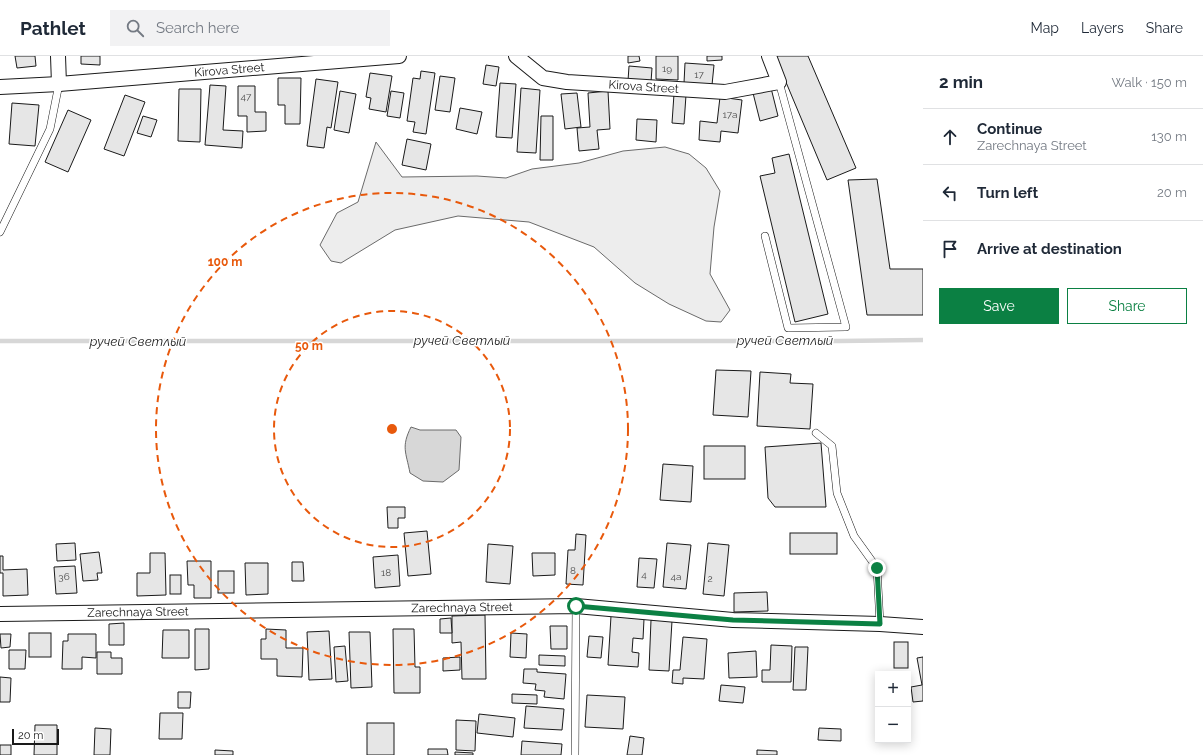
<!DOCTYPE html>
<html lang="en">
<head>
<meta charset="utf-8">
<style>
	:root { --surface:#fff; --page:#f2f2f3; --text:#1f2937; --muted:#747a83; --line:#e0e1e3; --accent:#0b8043 }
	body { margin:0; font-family:Raleway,sans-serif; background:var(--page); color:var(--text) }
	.controls { position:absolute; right:12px; bottom:12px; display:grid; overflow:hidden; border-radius:0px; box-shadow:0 2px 10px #0003 }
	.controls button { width:36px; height:36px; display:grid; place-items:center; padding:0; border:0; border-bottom:1px solid var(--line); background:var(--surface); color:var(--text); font:20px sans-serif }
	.scale { position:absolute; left:12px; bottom:10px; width:47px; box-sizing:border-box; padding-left:4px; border:2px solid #1a1a1a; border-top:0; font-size:11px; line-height:14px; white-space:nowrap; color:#1a1a1a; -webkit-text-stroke:3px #fff; paint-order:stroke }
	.stop { position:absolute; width:12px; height:12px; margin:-9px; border:3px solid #0b8043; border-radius:50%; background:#fff }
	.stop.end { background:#0b8043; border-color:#fff; box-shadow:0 1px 4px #0008 }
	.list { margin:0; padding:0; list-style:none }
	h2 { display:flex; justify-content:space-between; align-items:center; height:52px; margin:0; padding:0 16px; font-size:17px }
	h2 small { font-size:13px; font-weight:400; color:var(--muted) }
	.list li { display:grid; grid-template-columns:26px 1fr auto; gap:12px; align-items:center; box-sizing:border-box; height:56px; padding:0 16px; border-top:1px solid var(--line) }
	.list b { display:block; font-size:15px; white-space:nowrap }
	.list p { margin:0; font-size:13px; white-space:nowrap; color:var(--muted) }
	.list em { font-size:13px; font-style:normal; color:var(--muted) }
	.actions { display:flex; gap:8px; padding:12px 16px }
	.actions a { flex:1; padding:9px 0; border:1px solid var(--accent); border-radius:0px; text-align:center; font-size:14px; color:var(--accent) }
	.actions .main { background:var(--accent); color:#fff }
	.icon { flex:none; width:22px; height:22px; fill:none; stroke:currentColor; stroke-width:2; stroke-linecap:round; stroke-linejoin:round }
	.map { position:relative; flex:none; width:923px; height:699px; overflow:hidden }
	header { display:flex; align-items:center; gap:24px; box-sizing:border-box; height:56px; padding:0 20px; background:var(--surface); border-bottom:1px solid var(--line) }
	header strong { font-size:19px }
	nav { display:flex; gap:22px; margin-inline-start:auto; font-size:14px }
	.search { width:280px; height:36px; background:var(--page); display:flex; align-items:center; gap:10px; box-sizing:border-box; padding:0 14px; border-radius:0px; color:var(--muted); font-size:15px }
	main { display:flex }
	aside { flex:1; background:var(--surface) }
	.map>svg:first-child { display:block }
	.built { fill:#ededed; stroke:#6a6a6a }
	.water { fill:#d7d7d7; stroke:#6a6a6a }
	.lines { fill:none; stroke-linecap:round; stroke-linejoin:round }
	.stream { stroke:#d7d7d7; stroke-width:4.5 }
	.building { fill:#e6e6e6; stroke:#1a1a1a }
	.service-casing { stroke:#1a1a1a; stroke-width:8 }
	.minor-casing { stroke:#1a1a1a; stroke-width:16 }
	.service { stroke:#fff; stroke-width:7 }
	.minor { stroke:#fff; stroke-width:14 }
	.route { stroke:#0b8043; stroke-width:5 }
	.ring { fill:none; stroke:#e8590c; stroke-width:2; stroke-dasharray:7 5 }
	.labels { text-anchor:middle; stroke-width:3; stroke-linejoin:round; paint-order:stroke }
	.number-label { font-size:10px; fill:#4d4d4d }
	.street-label { font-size:12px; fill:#1a1a1a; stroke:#fff }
	.water-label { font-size:13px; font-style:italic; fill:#1a1a1a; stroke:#fff }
	.centre { fill:#e8590c; stroke:#fff; stroke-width:2 }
	.ring-label { font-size:12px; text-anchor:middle; font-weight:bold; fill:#e8590c; stroke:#fff; stroke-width:3; stroke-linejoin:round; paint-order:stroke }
</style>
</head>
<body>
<header>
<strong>Pathlet</strong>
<div class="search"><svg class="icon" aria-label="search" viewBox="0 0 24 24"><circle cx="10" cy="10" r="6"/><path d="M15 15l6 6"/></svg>Search here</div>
<nav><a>Map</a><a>Layers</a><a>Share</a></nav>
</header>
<main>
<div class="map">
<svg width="923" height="699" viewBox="0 0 923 699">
	<rect width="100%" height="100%" fill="#fff"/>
	<path class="built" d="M376,86L402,121L477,120L506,122L532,113L579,107L623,95L665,91L689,98L706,112L720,135L714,171L710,218L730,254L721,266L706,265L669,248L635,227L594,191L529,166L458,160L395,174L341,207L331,205L320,189L337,157L358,146Z"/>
	<path class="water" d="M411,371L420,374H456L461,381L459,414L443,426L423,425L410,417C406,396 401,391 411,371Z"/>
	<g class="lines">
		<path class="stream" d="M0,285H839L923,284"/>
	</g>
	<g class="building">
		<path d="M15,0H35L36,10L17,12Z"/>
		<path d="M81,0H100V9L81,8Z"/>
		<path d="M628,0H639L640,5L628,7Z"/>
		<path d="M656,0H678V24L656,23Z"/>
		<path d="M707,0H722V4L707,5Z"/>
		<path d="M775,0H808L856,112L827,124Z"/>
		<path d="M685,7L714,9L712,29L684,27Z"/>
		<path d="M486,9L499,11L496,30L483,28Z"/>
		<path d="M629,10L652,12L651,26L628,25Z"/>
		<path d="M421,15L435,17L426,78L413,76L415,66L407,65L413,22L420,23Z"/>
		<path d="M370,17L392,20L386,56L369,53L371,42L366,41Z"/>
		<path d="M440,20L455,22L450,56L435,54Z"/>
		<path d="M278,22H301L300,68H285V49H278Z"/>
		<path d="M316,23L338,26L331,72L327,71L324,92L307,90Z"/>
		<path d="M500,27L516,28L512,82L496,81Z"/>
		<path d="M210,29L226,30L223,74L243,75L242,92L205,89Z"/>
		<path d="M238,30H255V56H266V75L247,76V60H238Z"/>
		<path d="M521,32L540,34L536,97L517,96Z"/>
		<path d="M771,32L778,60L760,65L753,37Z"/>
		<path d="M179,33H201L200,86L178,85Z"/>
		<path d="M340,35L356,38L349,77L334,74Z"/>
		<path d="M391,35L404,37L400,62L387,60Z"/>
		<path d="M608,35L610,73L597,74L599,93L579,95L577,72L590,71L588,37Z"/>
		<path d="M577,37L581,71L565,73L561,38Z"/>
		<path d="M674,38L686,39L684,68L672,67Z"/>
		<path d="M125,39L145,46L124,100L104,93Z"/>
		<path d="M720,41L742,44L738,77L721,75L720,86L699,84L700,65L717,67Z"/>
		<path d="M12,47L39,49L35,90L9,88Z"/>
		<path d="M460,52L482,56L477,78L456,73Z"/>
		<path d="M68,54L91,64L68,116L45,106Z"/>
		<path d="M143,60L157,64L151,81L137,77Z"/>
		<path d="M541,60H553V104H540Z"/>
		<path d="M637,63L657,64L656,86L636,84Z"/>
		<path d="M407,83L431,88L426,114L402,109Z"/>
		<path d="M789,98L828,258L795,266L760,120L775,117L772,102Z"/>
		<path d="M877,123L890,213H923V259H867L848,124Z"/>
		<path d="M716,314L751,315L748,361L713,359Z"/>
		<path d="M760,316L791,318L790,327L813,328L810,373L757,370Z"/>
		<path d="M821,387L826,451H775L768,442L765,391Z"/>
		<rect x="704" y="390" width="41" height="33"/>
		<path d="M663,408L693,410L691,446L660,444Z"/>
		<path d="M387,451H405V462H398V472H388Z"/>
		<path d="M427,475L431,518L408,520L404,477Z"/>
		<rect x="790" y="477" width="47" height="21"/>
		<path d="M576,478L586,479L583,529L566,528L568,494H575Z"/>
		<path d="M75,487L76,504L57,505L56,488Z"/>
		<path d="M667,487L691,489L686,533L663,531Z"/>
		<path d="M708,487L729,489L724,540L703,538Z"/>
		<path d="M488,488L513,490L510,528L486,526Z"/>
		<path d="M99,496L102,517H97L98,524L83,525L80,498Z"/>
		<path d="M150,497H165L166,539L137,540V517H150Z"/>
		<path d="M532,497H555V519L533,520Z"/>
		<path d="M398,499L400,530L375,532L373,501Z"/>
		<path d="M0,500H3V514L27,513L28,539L3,540V517H0Z"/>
		<path d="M639,502L657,503L654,532L637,531Z"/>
		<path d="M187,505H211V542H194V529H188Z"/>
		<path d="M292,506H303L304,525H292Z"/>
		<path d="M245,507H268V538L246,539Z"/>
		<path d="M75,510L77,537L56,538L54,511Z"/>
		<rect x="218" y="515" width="16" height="22"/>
		<rect x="170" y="519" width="11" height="19"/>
		<path d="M767,536L768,555L734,556V537Z"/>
		<path d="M485,559L486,623H462L461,586L452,587V560Z"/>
		<path d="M611,560L644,563L643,583L633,582L632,596L639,597L638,611L608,609Z"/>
		<path d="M451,562L452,577H440V563Z"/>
		<path d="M651,564L672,565L669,615L649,614Z"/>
		<path d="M124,567V589H109V568Z"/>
		<path d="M550,570H567V593H551Z"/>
		<path d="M195,573H209V613L195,614Z"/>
		<path d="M266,573L286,574V592H303L302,621L277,620V603H261V583H266Z"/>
		<path d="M393,573H414L415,611H420V637H394Z"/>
		<path d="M163,574H189V602H162Z"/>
		<path d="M329,575L332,623L309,624L307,576Z"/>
		<path d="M349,576H370L372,631L351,632Z"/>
		<rect x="29" y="577" width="22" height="24"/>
		<path d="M511,577L527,578L526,602L510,601Z"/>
		<path d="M0,578H11L10,591L1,592Z"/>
		<path d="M68,578H96V602L82,601V613H62L63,585H68Z"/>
		<path d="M589,580L603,581L601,602L587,601Z"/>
		<path d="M683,581L707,583L704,623L683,622V628L672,627L673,614H680Z"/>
		<rect x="894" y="586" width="14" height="26"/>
		<path d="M771,589L792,590L791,626H762V614H770Z"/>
		<path d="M345,590L348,625L336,626L334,591Z"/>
		<path d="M795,591H808L806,634H793Z"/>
		<path d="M9,594H26L25,613H9Z"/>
		<path d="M756,595L757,621L729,622L728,597Z"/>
		<path d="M97,596H111V602H122V618H97Z"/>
		<path d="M539,599L565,600V610L539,609Z"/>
		<path d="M460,601V614L443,615V602Z"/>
		<path d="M923,601V645L913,646L911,631L922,629L917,602Z"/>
		<path d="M524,613H537V616L566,618L564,643L544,641L545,635L535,634L536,628L523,627Z"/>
		<path d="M0,621L11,622L10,646H0Z"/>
		<path d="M721,629L745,631L743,647L719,645Z"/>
		<path d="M178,636H191L190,652H178Z"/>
		<path d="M512,638L537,639V648L512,647Z"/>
		<path d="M587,639L625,641L623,673L585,671Z"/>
		<path d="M526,650L564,653L562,674L524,672Z"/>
		<path d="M160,657H183L182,683H159Z"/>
		<path d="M479,658L515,662L513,681L477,677Z"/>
		<path d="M456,664L476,665L475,695L456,694Z"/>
		<rect x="367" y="667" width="27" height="32"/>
		<path d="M35,669H57V699H34Z"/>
		<path d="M95,672L111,673L110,699H94Z"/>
		<path d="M819,672L841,673V685L818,684Z"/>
		<path d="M630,680L644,682L642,699H627Z"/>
		<path d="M522,685L562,688L561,699H521Z"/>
		<rect x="0" y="689" width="11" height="10"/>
		<path d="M428,693H447L448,699H428Z"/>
		<path d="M215,694L233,695V699H215Z"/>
		<path d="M757,694L777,695V699H757Z"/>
		<path d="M455,696L473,697V699H455Z"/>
	</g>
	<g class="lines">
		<defs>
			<g id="service">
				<path d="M0,176L50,73L59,28"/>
				<path d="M765,180L788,272L846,271L779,26"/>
				<path d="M816,377L832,390L837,437L854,480L877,512L880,568"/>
				<path d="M575,699L576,550"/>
			</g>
			<g id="minor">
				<path d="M58,0L59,28"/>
				<path id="s1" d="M516,0L543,22L567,26L725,36L779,26L769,0"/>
				<path id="s2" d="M0,31L59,28L399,0"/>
				<path id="s3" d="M0,558L576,550L733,564L880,568L923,571"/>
			</g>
		</defs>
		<use href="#service" class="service-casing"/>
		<use href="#minor" class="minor-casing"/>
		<use href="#service" class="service"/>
		<use href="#minor" class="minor"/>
	</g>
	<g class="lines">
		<path class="route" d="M576,550L733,564L880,568L877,512"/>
	</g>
	<g class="ring">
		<circle cx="392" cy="373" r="118"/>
		<circle cx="392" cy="373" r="236"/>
	</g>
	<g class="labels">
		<g class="number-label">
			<text x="667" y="16">19</text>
			<text x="699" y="22">17</text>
			<text x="246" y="44">47</text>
			<text x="730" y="62">17а</text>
			<text x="573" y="518">8</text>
			<text x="386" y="520">18</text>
			<text x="644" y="522">4</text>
			<text x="64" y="524">36</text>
			<text x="676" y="524">4а</text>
			<text x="710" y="526">2</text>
		</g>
		<g class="street-label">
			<text dy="4" stroke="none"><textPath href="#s2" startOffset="230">Kirova Street</textPath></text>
			<text dy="4" stroke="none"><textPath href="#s1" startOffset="136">Kirova Street</textPath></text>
			<text dy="4" stroke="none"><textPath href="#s3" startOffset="462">Zarechnaya Street</textPath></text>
			<text dy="4" stroke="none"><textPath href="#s3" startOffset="138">Zarechnaya Street</textPath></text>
		</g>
		<g class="water-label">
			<text x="462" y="289">ручей Светлый</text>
			<text x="785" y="289">ручей Светлый</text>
			<text x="138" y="290">ручей Светлый</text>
		</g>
	</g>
	<circle cx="392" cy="373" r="6" class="centre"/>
	<g class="ring-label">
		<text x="225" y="210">100 m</text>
		<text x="309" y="294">50 m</text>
	</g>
</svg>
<div class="controls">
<button>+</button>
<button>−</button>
</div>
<div class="scale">20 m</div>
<div class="stop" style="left:576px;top:550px"></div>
<div class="stop end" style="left:877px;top:512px"></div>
</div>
<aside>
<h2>2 min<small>Walk · 150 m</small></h2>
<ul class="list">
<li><svg class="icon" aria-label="ahead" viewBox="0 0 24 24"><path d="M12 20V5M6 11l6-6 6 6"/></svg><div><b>Continue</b><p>Zarechnaya Street</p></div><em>130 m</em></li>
<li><svg class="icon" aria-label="left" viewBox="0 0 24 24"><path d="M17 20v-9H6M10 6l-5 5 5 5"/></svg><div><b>Turn left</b></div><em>20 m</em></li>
<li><svg class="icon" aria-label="arrive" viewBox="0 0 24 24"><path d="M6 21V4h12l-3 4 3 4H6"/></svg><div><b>Arrive at destination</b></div></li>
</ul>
<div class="actions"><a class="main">Save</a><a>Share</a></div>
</aside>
</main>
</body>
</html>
